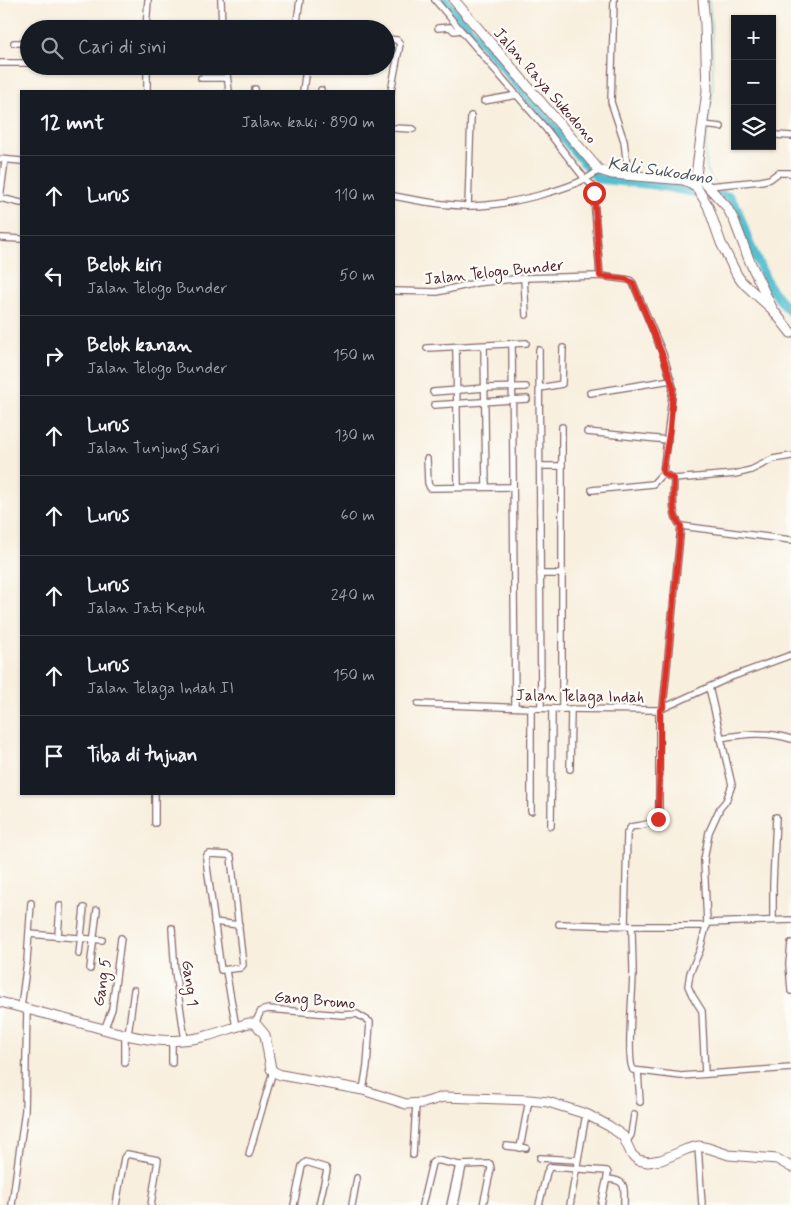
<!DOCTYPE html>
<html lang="id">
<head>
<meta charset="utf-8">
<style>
	:root { --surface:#171b24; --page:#242831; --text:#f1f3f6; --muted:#9ea1a6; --line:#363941 }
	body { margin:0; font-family:Mynerve,sans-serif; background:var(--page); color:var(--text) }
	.controls { position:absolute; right:15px; top:15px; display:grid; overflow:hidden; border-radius:0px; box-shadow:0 1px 4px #0004 }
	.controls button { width:45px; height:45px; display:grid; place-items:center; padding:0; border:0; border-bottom:1px solid var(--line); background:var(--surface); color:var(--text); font:25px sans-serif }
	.stop { position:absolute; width:15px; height:15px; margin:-11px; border:4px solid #d93025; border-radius:50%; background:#fff }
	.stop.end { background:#d93025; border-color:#fff; box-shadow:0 1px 5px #0008 }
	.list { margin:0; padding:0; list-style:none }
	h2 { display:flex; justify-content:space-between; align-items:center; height:65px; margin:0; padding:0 20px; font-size:21px }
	h2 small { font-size:16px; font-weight:400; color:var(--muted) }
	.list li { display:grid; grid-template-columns:32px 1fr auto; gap:15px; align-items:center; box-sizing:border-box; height:80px; padding:0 20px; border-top:1px solid var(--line) }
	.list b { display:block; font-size:19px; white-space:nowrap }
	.list p { margin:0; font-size:16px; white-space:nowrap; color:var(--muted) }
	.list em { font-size:16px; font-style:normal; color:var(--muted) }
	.icon { flex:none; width:28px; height:28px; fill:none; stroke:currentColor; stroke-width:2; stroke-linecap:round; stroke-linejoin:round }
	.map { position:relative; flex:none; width:791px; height:1205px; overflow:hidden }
	.search { position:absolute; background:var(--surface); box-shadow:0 1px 4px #0004; left:20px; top:20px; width:375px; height:55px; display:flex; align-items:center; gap:12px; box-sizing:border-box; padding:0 18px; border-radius:28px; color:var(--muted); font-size:19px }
	.panel { position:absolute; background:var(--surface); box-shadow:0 1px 4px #0004; left:20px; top:90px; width:375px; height:705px; border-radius:0px }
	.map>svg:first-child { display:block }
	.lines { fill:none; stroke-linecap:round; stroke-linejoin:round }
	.stream { stroke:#55bfd0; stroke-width:1 }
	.river { stroke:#55bfd0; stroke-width:9 }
	.street-casing { stroke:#87686a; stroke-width:8 }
	.secondary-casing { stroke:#87686a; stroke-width:11 }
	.street { stroke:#fff; stroke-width:5.5 }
	.secondary { stroke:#fff; stroke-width:9 }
	.route { stroke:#d93025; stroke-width:6 }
	.labels { text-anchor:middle; stroke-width:4.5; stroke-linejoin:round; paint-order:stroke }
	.street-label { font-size:16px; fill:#4a1f2b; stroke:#fdfcf7 }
	.water-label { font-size:18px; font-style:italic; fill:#4e5765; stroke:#fdfcf7 }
</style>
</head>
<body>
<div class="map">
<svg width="791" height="1205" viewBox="0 0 791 1205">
	<rect width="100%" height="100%" fill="#fdfcf7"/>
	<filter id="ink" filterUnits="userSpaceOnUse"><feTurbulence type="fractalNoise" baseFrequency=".02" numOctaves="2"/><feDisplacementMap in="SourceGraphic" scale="10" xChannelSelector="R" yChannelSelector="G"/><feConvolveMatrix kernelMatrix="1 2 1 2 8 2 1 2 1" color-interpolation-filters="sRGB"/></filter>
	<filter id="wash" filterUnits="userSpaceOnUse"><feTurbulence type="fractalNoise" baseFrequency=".0096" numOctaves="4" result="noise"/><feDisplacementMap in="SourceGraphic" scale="20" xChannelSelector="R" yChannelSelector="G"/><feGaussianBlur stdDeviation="1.12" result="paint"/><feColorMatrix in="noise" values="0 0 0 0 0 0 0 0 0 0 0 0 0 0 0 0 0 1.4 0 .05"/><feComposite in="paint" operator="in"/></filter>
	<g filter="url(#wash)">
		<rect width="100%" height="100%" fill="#f8efde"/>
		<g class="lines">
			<g class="stream">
				<path d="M708,124L713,88L712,32L709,0"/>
				<path d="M708,128C706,146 701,170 716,183"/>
				<path d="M721,188L729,196"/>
			</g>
			<path class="river" d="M445,0L598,179L654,185L708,195L729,196L737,208L749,242L770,288L791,313"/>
		</g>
	</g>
	<g filter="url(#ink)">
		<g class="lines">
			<defs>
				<g id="street">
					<path d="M221,0L222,29"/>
					<path d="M435,0L546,129L585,179L593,186L600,276"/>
					<path d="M614,0L611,102L624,141L628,175"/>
					<path d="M438,28L450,27L454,31L460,30"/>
					<path d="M146,29L148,0"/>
					<path d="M296,29L300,0"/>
					<path d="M386,39L397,40L400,44L391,91"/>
					<path d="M14,43H29"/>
					<path d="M0,63H29"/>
					<path d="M147,66V91"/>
					<path d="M226,66L229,91"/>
					<path d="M201,78H227"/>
					<path d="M255,89V91"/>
					<path d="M303,91L305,76"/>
					<path d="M321,91V90"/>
					<path d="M484,101L517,95"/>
					<path d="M703,125L721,127"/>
					<path d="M394,128L413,129"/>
					<path d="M776,135L791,136"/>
					<path d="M0,159L21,161"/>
					<path d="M709,186L761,181L770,179L778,173H791"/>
					<path d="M394,196C419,201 445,206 471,206C502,206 576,190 599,170"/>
					<path d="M0,198L5,161"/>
					<path d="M0,198L21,203"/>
					<path d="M468,206L471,116"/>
					<path d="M2,238L21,239"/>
					<path d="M524,278L526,315"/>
					<path d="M394,291L437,292L476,283L524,278L600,276L630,280L633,283L663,354L673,387L663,473L674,479L735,474L751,470L773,459L791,456"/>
					<path d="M512,344L515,707"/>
					<path d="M484,346L486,487"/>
					<path d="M456,347L458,487"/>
					<path d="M427,348L526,343"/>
					<path d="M539,350L541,708"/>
					<path d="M540,388L562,384L563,348"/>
					<path d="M433,392L485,388L526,387"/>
					<path d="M590,393L671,380"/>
					<path d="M434,405L527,399"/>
					<path d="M587,432L668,440"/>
					<path d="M427,459L428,483L430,488L513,487"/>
					<path d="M540,466H562"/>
					<path d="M674,479C674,493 670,515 681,526"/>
					<path d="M592,490L653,484L663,473"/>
					<path d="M681,526L791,540"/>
					<path d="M540,574H562"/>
					<path d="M418,704L562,709L659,710L731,677L791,655"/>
					<path d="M531,708V811"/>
					<path d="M663,708L681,526"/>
					<path d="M562,709V427"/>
					<path d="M720,738C744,734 767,731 791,739"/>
					<path d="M570,769L571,709"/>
					<path d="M155,794V823"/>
					<path d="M551,826L552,709"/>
					<path d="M209,854L228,855L231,857L243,965L240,968L221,970L206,859L207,855Z"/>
					<path d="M773,920V884L776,817"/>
					<path d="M214,922L239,925"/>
					<path d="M707,923L791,920"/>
					<path d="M559,924L632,926H707"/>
					<path d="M625,925L627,833L631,827C641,825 656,825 659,814V710"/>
					<path d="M632,926C632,942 633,958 633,973C633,992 626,1058 633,1070L681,1076L791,1068"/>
					<path d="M172,928L175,972L185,1040"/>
					<path d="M29,934L102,940"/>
					<path d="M58,936L60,906"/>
					<path d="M791,943L789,964L791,991"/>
					<path d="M79,954L84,908"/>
					<path d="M90,969L97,910"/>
					<path d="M226,971L236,1027"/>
					<path d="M21,1007L27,961L31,903"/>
					<path d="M255,1023L261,1011L268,1009L342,1015L357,1014L370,1022L367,1066L363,1090"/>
					<path d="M104,1030L112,1009L121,938"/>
					<path d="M128,1035L134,990"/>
					<path d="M125,1063V1034"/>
					<path d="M172,1063V1041"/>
					<path d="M638,1071L640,1102"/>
					<path d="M705,1074L702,1011L692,995L688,986L690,973L700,950L707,923L704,860L709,832L720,808L726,801L732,785L709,687"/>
					<path d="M627,1141L631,1135L634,1115"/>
					<path d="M506,1146L526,1148"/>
					<path d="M698,1146L702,1205"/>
					<path d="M520,1148L529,1100"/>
					<path d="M249,1154L273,1071"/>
					<path d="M413,1155L416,1104"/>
					<path d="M540,1158L577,1160"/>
					<path d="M607,1179C628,1180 624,1188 624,1205"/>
					<path d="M12,1205L25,1110L27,1009"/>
					<path d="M116,1205L124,1158L127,1154L158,1160L151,1205"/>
					<path d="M294,1205L302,1166L306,1162L326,1168L327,1170L319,1205"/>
					<path d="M352,1205L357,1178"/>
					<path d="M422,1205L432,1163L436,1160L459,1165L490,1164L491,1169L483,1205"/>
					<path d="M450,1205L459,1165"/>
					<path d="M455,1205L463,1165"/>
					<path d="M539,1205L547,1172L550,1167H552L607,1171L608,1173L601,1205"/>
					<path d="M570,1205L586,1114"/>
				</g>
				<g id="secondary">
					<path d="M454,0L599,170L612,174L684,180L696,178L702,180L726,206L734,220L750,262L773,310"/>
					<path d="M684,180L697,188L708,206L721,243L737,275L742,282L773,310L791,333"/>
					<path d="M695,183L707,91L705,24L703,0"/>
					<path d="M0,1002C31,1010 62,1018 92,1026C122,1034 152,1043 182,1040C205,1039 227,1029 249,1023H255L265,1035L271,1069L274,1072L281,1075L363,1090L406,1104L423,1103L443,1097L529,1100L548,1102L586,1114L609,1126L623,1136L632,1155L638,1160L648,1162L661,1160L687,1149L698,1146L708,1148L729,1155L777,1159L791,1167"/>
				</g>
			</defs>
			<use href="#street" class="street-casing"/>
			<use href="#secondary" class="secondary-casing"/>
			<use href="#street" class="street"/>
			<use href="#secondary" class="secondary"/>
		</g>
	</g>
	<g class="lines" filter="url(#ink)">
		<path class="route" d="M594,193L600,276L626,279L633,283L662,354L673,387L670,429L663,469V473L674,479C674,493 670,515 681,526L663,708L660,710V759L658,819"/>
	</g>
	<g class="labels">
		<g class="street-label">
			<text transform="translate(546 85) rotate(49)" y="6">Jalan Raya Sukodono</text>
			<text transform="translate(494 271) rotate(-6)" y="6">Jalan Telogo Bunder</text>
			<text transform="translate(580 695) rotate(1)" y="6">Jalan Telaga Indah</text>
			<text transform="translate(101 982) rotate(-81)" y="6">Gang 5</text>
			<text transform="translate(191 983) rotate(83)" y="6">Gang 1</text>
			<text transform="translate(315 999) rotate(5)" y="6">Gang Bromo</text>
		</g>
		<g class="water-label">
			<text transform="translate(660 170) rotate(8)" y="6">Kali Sukodono</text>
		</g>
	</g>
</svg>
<div class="controls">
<button>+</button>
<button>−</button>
<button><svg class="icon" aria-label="layers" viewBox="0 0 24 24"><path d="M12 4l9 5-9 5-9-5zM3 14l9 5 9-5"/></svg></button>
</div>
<div class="stop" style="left:594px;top:193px"></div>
<div class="stop end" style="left:658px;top:819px"></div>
<div class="search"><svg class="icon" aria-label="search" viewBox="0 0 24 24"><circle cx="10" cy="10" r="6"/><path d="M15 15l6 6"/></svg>Cari di sini</div>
<section class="panel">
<h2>12 mnt<small>Jalan kaki · 890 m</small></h2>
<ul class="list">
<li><svg class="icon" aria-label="ahead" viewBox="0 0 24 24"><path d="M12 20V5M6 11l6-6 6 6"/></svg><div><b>Lurus</b></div><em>110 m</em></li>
<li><svg class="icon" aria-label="left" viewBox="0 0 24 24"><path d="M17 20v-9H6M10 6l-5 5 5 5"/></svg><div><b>Belok kiri</b><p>Jalan Telogo Bunder</p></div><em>50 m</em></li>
<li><svg class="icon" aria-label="right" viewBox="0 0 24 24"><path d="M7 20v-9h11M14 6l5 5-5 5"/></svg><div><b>Belok kanan</b><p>Jalan Telogo Bunder</p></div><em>150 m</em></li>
<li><svg class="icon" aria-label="ahead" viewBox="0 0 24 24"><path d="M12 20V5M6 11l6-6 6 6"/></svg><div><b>Lurus</b><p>Jalan Tunjung Sari</p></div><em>130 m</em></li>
<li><svg class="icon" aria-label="ahead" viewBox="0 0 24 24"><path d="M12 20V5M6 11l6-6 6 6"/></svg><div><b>Lurus</b></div><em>60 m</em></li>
<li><svg class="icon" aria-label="ahead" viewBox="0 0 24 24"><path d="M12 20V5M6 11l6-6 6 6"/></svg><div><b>Lurus</b><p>Jalan Jati Kepuh</p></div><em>240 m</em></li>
<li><svg class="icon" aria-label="ahead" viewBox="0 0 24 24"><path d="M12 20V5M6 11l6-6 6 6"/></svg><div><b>Lurus</b><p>Jalan Telaga Indah II</p></div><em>150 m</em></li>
<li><svg class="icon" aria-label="arrive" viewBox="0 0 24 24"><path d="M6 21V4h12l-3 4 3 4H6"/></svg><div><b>Tiba di tujuan</b></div></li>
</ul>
</section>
</div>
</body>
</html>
